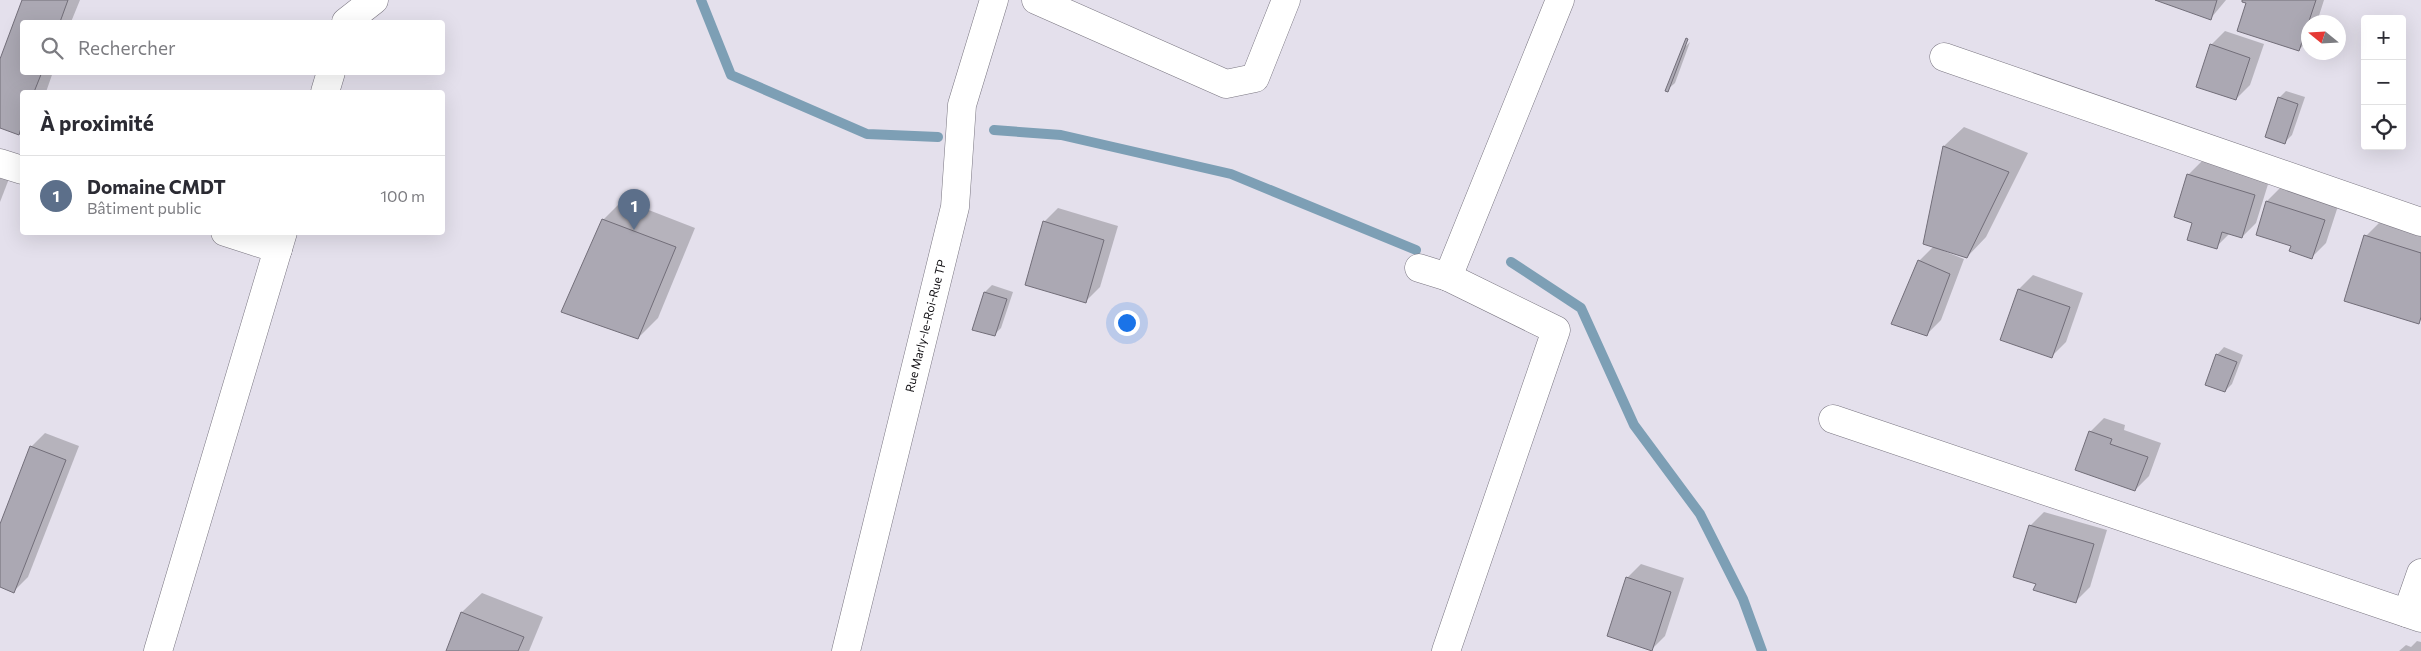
<!DOCTYPE html>
<html lang="fr">
<head>
<meta charset="utf-8">
<style>
	:root { --surface:#fff; --page:#f2f2f3; --text:#2b2b33; --muted:#7c7c81; --line:#e1e1e2; --accent:#ea580c }
	body { margin:0; font-family:Commissioner,sans-serif; background:var(--page); color:var(--text) }
	.controls { position:absolute; right:15px; top:15px; display:grid; overflow:hidden; border-radius:5px; box-shadow:0 5px 20px #0002 }
	.controls button { width:45px; height:45px; display:grid; place-items:center; padding:0; border:0; border-bottom:1px solid var(--line); background:var(--surface); color:var(--text); font:25px sans-serif }
	.compass { position:absolute; left:2301px; top:15px; width:45px; height:45px; border-radius:50%; background:var(--surface); box-shadow:0 5px 20px #0002; rotate:288deg }
	.you { position:absolute; left:1126px; top:322px; width:18px; height:18px; margin:-12px; border:4px solid #fff; border-radius:50%; background:#1a73e8; box-shadow:0 0 0 8px #1a73e833 }
	.badge { display:grid; place-items:center; width:32px; height:32px; border-radius:50%; background:var(--accent); color:#fff; font-size:16px; font-weight:700 }
	.pin { position:absolute; translate:-50% -41px; filter:drop-shadow(0 1px 2px #0008) }
	.pin::after { content:''; position:absolute; top:26px; width:18px; height:15px; background:inherit; clip-path:polygon(0 0,100% 0,50% 100%) }
	.list { margin:0; padding:0; list-style:none }
	h2 { display:flex; justify-content:space-between; align-items:center; height:65px; margin:0; padding:0 20px; font-size:21px }
	h2 small { font-size:16px; font-weight:400; color:var(--muted) }
	.list li { display:grid; grid-template-columns:32px 1fr auto; gap:15px; align-items:center; box-sizing:border-box; height:80px; padding:0 20px; border-top:1px solid var(--line) }
	.list b { display:block; font-size:19px; white-space:nowrap }
	.list p { margin:0; font-size:16px; white-space:nowrap; color:var(--muted) }
	.list em { font-size:16px; font-style:normal; color:var(--muted) }
	.icon { flex:none; width:28px; height:28px; fill:none; stroke:currentColor; stroke-width:2; stroke-linecap:round; stroke-linejoin:round }
	.map { position:relative; flex:none; width:2421px; height:651px; overflow:hidden }
	.search { position:absolute; background:var(--surface); box-shadow:0 5px 20px #0002; left:20px; top:20px; width:425px; height:55px; display:flex; align-items:center; gap:12px; box-sizing:border-box; padding:0 18px; border-radius:5px; color:var(--muted); font-size:19px }
	.panel { position:absolute; background:var(--surface); box-shadow:0 5px 20px #0002; left:20px; top:90px; width:425px; height:145px; border-radius:5px }
	.map>svg:first-child { display:block }
	.shadow { fill:#0003 }
	.lines { fill:none; stroke-linecap:round; stroke-linejoin:round }
	.stream { stroke:#7d9fb5; stroke-width:10 }
	.building { fill:#aba8b3; stroke:#726e79 }
	.minor-casing { stroke:#797580; stroke-width:29 }
	.minor { stroke:#fff; stroke-width:28 }
	.labels { text-anchor:middle; stroke-width:4; stroke-linejoin:round; paint-order:stroke }
	.street-label { font-size:12px; fill:#110f13; stroke:#fff }
</style>
</head>
<body>
<div class="map">
<svg width="2421" height="651" viewBox="0 0 2421 651">
	<rect width="100%" height="100%" fill="#e4e0ec"/>
	<g class="shadow">
		<path d="M23,0H80L71,22H22V72H53L46,92H22V130L19,134L0,127V63Z"/>
		<path d="M2159,0H2226L2211,18Z"/>
		<path d="M2244,0H2324L2317,22H2308V40L2299,50Z"/>
		<path d="M2225,31L2264,44L2250,85L2236,99L2211,45Z"/>
		<path d="M1690,42L1675,83L1667,90L1683,49Z"/>
		<path d="M2286,91L2305,97L2292,135L2285,142L2279,98Z"/>
		<path d="M1964,127L2028,153L1986,237L1967,257L1945,250L1944,251L1964,259L1941,320L1927,334L1919,261L1934,246L1944,146Z"/>
		<path d="M2202,161L2269,181L2256,223L2242,237L2230,233L2216,247L2193,222L2188,175Z"/>
		<path d="M0,167L12,171L0,202Z"/>
		<path d="M2281,187L2338,206L2326,243L2312,257L2292,245L2257,235L2267,201Z"/>
		<path d="M623,200L695,228L658,318L638,338L563,312L604,219Z"/>
		<path d="M1058,208L1118,226L1100,287L1086,301L1044,222Z"/>
		<path d="M2380,222L2421,235V320L2418,322L2366,236Z"/>
		<path d="M2033,275L2083,293L2066,342L2052,356L2019,289Z"/>
		<path d="M992,285L1013,292L1001,328L994,335L973,329L985,292Z"/>
		<path d="M2224,347L2243,355L2232,384L2225,391L2217,355Z"/>
		<path d="M2104,418L2125,425L2124,430L2161,443L2149,476L2135,490L2090,432Z"/>
		<path d="M45,433L79,446L28,577L14,591L0,586V527L31,447Z"/>
		<path d="M2044,512L2107,530L2090,587L2076,601L2037,583L2030,526Z"/>
		<path d="M1641,564L1684,578L1665,636L1651,650L1627,578Z"/>
		<path d="M482,593L543,617L529,651H447L462,612Z"/>
		<path d="M2417,641L2421,642V651H2399L2406,645L2411,647Z"/>
	</g>
	<g class="lines">
		<g class="stream">
			<path d="M701,0L731,75L867,134L938,137"/>
			<path d="M994,130L1061,135L1231,174L1416,250"/>
			<path d="M1511,262L1581,308L1634,425L1700,514L1743,599L1762,651"/>
		</g>
	</g>
	<g class="building">
		<path d="M22,0H68L60,22H22V72H42L34,92H22V125L19,135L0,128V59Z"/>
		<path d="M2155,0H2217L2211,20Z"/>
		<path d="M2242,0H2316L2299,51L2237,31L2246,3L2242,2Z"/>
		<path d="M1686,38L1688,39L1668,92L1665,91Z"/>
		<path d="M2210,44L2250,58L2236,100L2196,87Z"/>
		<path d="M2278,97L2298,104L2285,144L2265,137Z"/>
		<path d="M1943,146L2009,172L1967,258L1923,244Z"/>
		<path d="M2187,174L2255,195L2242,238L2222,232L2217,249L2187,240L2192,223L2174,217Z"/>
		<path d="M2266,201L2325,220L2312,259L2289,251L2291,246L2256,235Z"/>
		<path d="M602,219L676,247L638,339L561,312Z"/>
		<path d="M1043,221L1104,240L1086,303L1025,285Z"/>
		<path d="M2364,235L2421,253V317L2419,324L2344,301Z"/>
		<path d="M1918,260L1950,274L1927,336L1891,324Z"/>
		<path d="M2018,289L2070,307L2052,358L2000,340Z"/>
		<path d="M984,292L1007,299L995,336L972,330Z"/>
		<path d="M2216,354L2237,362L2225,392L2205,385Z"/>
		<path d="M2089,431L2112,439L2110,444L2148,457L2135,491L2075,470Z"/>
		<path d="M30,446L66,460L14,593L0,587V524Z"/>
		<path d="M2029,525L2094,544L2076,603L2033,590L2036,584L2013,577Z"/>
		<path d="M1626,577L1671,592L1652,651L1607,636Z"/>
		<path d="M461,612L524,637L518,651H446Z"/>
	</g>
	<g class="lines">
		<defs>
			<g id="minor">
				<path d="M1036,0L1226,84L1255,78L1286,0"/>
				<path d="M346,22L374,0"/>
				<path d="M1944,57L2421,222"/>
				<path d="M325,92L331,72"/>
				<path d="M0,163L22,170"/>
				<path d="M225,232L278,249"/>
				<path d="M1419,268L1448,277L1556,330L1446,651"/>
				<path d="M1448,277L1560,0"/>
				<path d="M1833,419L2421,618"/>
				<path d="M2407,613L2421,573"/>
				<path d="M158,651L283,232"/>
				<path d="M846,651L955,207L962,105L994,0"/>
			</g>
		</defs>
		<use href="#minor" class="minor-casing"/>
		<use href="#minor" class="minor"/>
	</g>
	<g class="labels">
		<g class="street-label">
			<text transform="translate(926 326) rotate(-76)" y="4">Rue Marly-le-Roi-Rue TP</text>
		</g>
	</g>
</svg>
<div class="controls">
<button>+</button>
<button>−</button>
<button><svg class="icon" aria-label="locate" viewBox="0 0 24 24"><circle cx="12" cy="12" r="6"/><path d="M12 2v4M12 18v4M2 12h4M18 12h4"/></svg></button>
</div>
<svg class="compass" viewBox="-18 -18 36 36"><path d="M0-13l5 13h-10z" fill="#e53935"/><path d="M0 13l5-13h-10z" fill="#7c7c81"/></svg>
<div class="you"></div>
<div class="pin badge" style="left:634px;top:230px;background:#5c6f8a">1</div>
<div class="search"><svg class="icon" aria-label="search" viewBox="0 0 24 24"><circle cx="10" cy="10" r="6"/><path d="M15 15l6 6"/></svg>Rechercher</div>
<section class="panel">
<h2>À proximité<small></small></h2>
<ul class="list">
<li><span class="badge" style="background:#5c6f8a">1</span><div><b>Domaine CMDT</b><p>Bâtiment public</p></div><em>100 m</em></li>
</ul>
</section>
</div>
</body>
</html>
